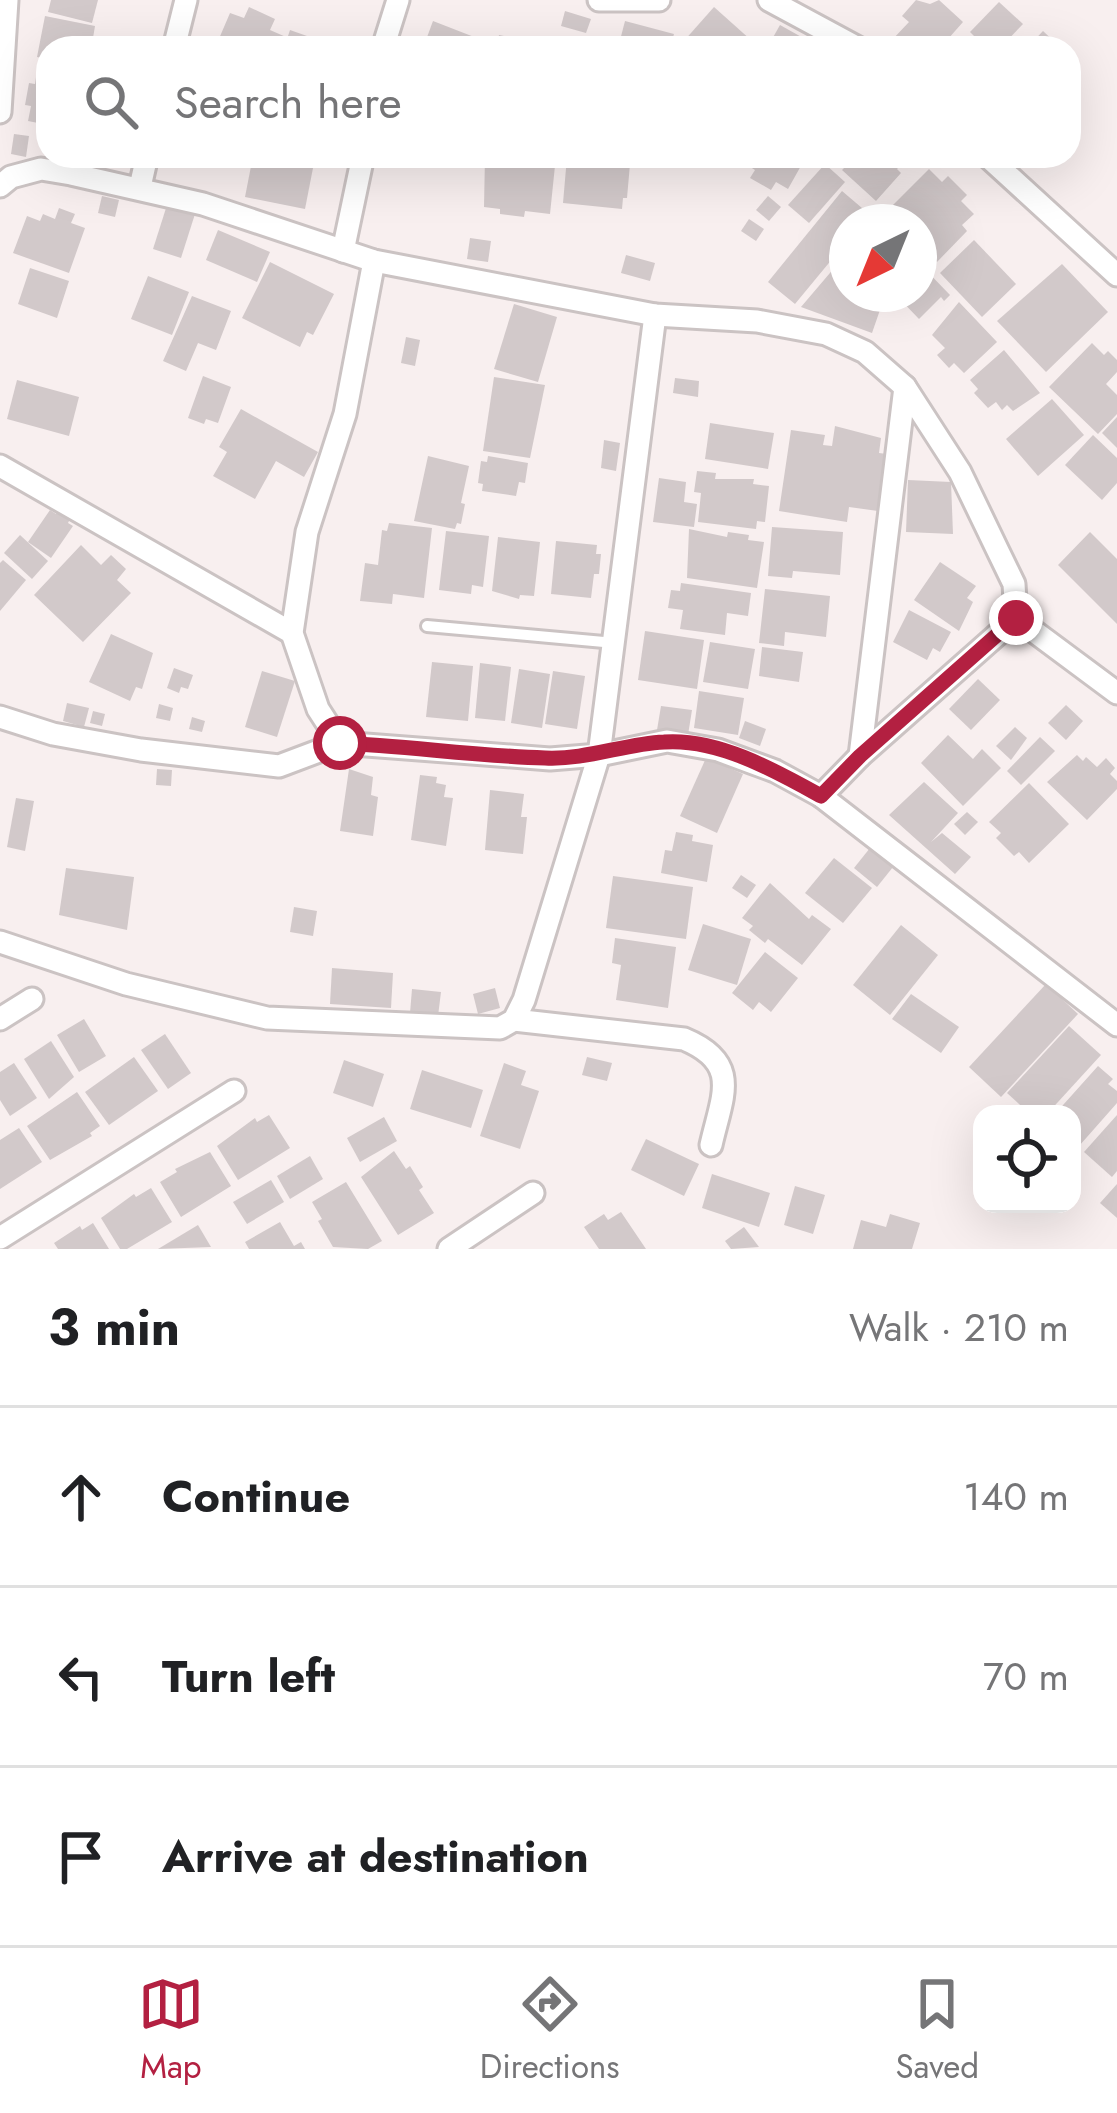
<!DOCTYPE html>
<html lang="en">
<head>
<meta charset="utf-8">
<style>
	:root { --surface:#fff; --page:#f2f2f2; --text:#202124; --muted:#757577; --line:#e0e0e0; --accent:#b32041 }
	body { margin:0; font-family:Jost,sans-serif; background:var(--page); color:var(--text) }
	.controls { position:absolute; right:36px; bottom:36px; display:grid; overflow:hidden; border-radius:24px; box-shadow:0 12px 48px #0002 }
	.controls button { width:108px; height:108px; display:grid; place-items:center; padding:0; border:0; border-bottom:3px solid var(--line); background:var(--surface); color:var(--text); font:60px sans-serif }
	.compass { position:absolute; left:829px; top:204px; width:108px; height:108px; border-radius:50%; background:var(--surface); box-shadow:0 12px 48px #0002; rotate:223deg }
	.stop { position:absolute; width:36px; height:36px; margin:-27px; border:9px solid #b32041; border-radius:50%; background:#fff }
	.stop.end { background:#b32041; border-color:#fff; box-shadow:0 3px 12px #0008 }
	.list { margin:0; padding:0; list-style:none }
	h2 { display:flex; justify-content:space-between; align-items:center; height:156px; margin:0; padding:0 48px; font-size:51px }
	h2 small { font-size:39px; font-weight:400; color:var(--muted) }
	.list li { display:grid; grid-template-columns:78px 1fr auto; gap:36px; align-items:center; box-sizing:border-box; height:180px; padding:0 48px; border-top:3px solid var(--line) }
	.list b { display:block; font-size:45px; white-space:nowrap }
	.list em { font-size:39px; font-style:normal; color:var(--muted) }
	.icon { flex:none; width:66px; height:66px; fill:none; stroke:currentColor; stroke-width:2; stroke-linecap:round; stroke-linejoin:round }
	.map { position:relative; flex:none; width:1117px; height:1249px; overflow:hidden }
	.search { position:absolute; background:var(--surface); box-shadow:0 12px 48px #0002; left:36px; right:36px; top:36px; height:132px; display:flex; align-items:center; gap:30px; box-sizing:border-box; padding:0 42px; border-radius:36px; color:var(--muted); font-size:45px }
	.sheet { height:696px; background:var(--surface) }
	nav { display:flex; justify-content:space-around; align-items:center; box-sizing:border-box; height:168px; border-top:3px solid var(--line); background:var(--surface); font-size:33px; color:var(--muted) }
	nav a { display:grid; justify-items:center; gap:6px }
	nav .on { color:var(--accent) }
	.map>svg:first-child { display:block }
	.building { fill:#d2c9ca }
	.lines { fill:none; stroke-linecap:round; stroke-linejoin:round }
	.lane-casing { stroke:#cbc3c3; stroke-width:16 }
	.street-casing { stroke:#cbc3c3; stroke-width:27 }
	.lane { stroke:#fff; stroke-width:10 }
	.street { stroke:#fff; stroke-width:21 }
	.route { stroke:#b32041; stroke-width:15 }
</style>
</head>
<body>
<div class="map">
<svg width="1117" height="1249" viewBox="0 0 1117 1249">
	<rect width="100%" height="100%" fill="#f8efef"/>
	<g class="building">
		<path d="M51,0H98L92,23L48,12Z"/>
		<path d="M916,0L930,4L939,0L963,22L940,48H901L892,40L909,22L902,16Z"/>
		<path d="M999,2L1023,24L1000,48H986L970,32Z"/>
		<path d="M249,7L275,19L270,30L286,37L282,48H215L230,13L244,18Z"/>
		<path d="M714,7L752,41L746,48H689L683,42Z"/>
		<path d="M565,11L591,19L586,33L561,26Z"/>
		<path d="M45,16L95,26L92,44L87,48H48V59L37,57Z"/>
		<path d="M433,21L487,42L484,48H423Z"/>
		<path d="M625,21L674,34L670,48H618Z"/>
		<path d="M780,25L805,39L800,48H767Z"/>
		<path d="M290,30L338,47V48H284Z"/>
		<path d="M1043,31L1061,48H1027Z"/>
		<path d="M499,35L529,41L528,48H496Z"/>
		<path d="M38,64L48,66V125L28,121L31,106L25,105L29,83L35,84Z"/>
		<path d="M14,134L29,136L26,157L11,154Z"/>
		<path d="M253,156L313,168L305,209L245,197Z"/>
		<path d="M485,156H556L550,214L525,211L524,217L500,214V209L484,207Z"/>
		<path d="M744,156H797L794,160L802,164L788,189L776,182L771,190L750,178L755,170L741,161Z"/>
		<path d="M839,156H909L897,169L901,173L876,201L842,170L848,164Z"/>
		<path d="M567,157L630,164L627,198H623L622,209L563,203Z"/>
		<path d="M825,164L845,182L809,223L788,205Z"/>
		<path d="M929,169L942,182L948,176L967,195L961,201L974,214L962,225L967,231L937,262L919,244V222H897L886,212Z"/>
		<path d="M842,191L869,214L863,222H847V241L795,304L768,282Z"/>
		<path d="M102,196L119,200L115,217L98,213Z"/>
		<path d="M768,196L781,207L769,221L756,210Z"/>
		<path d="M167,205L195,214L181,258L153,249Z"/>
		<path d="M59,208L75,214L71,223L85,228L69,273L13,253L27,216L40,221L43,214L55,219Z"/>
		<path d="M749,219L764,229L756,241L741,231Z"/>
		<path d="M218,230L270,252L257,282L206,260Z"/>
		<path d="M470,238L491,241L488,262L467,259Z"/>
		<path d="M974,240L1016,284L982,317L940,273Z"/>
		<path d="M847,253V294H862L858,298L881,307L872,333L801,307Z"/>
		<path d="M626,255L655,263L650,281L621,273Z"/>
		<path d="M270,262L334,294L313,335L307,332L300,347L242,318Z"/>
		<path d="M919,263L950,295L944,301L941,297L919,319L895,294H919Z"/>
		<path d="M1062,264L1108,312L1046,372L997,321Z"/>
		<path d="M30,268L69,281L57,318L18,304Z"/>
		<path d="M148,276L189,292L172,335L131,319Z"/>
		<path d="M192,296L231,311L216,350L198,343L186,371L163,361Z"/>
		<path d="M959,302L997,342L964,373L954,363L949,368L937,355L945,348L932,335Z"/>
		<path d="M514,304L557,317L538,382L494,369Z"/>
		<path d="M406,337L420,340L415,366L401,363Z"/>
		<path d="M1092,343L1104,355L1108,351L1117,360V372L1106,384L1117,395V414L1098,434L1049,387Z"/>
		<path d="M1004,350L1040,393L1013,411L1007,405L1002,410L996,402L988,408L974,393L978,389L970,380Z"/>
		<path d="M203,376L231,387L218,423L206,419L204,424L188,418Z"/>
		<path d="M494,377L545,385L530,458L483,451Z"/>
		<path d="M675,378L699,381L698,397L673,393Z"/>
		<path d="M17,380L79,397L69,436L7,419Z"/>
		<path d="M1052,399L1084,435L1038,476L1006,439Z"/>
		<path d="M241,409L318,452L304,477L276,461L255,499L213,476L227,452L219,447Z"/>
		<path d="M1117,417V448L1102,433Z"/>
		<path d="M710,423L774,433L768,469L705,459Z"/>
		<path d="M835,426L881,438L879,453L887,454L878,511L849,507L847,522L779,511L791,430L825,435L823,445L832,446Z"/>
		<path d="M1093,435L1117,458V483L1102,500L1065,465Z"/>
		<path d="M604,440L620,443L616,471L601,468Z"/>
		<path d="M428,456L469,466L461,503L465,504L461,524L457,523L455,529L414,521Z"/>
		<path d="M488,456L528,463L525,483L519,482L516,496L482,491L483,484L478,483L481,461L487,462Z"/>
		<path d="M697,471L716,473L715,479H754L753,484L769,486L765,522L757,521L756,529L698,522L701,493L694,492Z"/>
		<path d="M659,478L686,482L684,502L697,504L694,527L653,522Z"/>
		<path d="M908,480L951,482L953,534L906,532Z"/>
		<path d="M50,510L56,514L58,510L70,519L68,523L73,526L51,558L28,542Z"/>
		<path d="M389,523L432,528L424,598L393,594L392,604L360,601L365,563L378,565L382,530L387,531Z"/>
		<path d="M772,527L843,532L840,575L793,571L792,578L768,576Z"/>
		<path d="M689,529L727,537L728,532L749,535L748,540L764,542L757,588L687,578Z"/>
		<path d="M446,531L489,536L483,587L472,585L471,594L439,590Z"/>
		<path d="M1090,532L1117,559V624L1058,565Z"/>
		<path d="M20,535L48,561L32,579L4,553Z"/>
		<path d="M498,537L540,542L534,596L520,595L519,599L492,591Z"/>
		<path d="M556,541L597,545L596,554H601L599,574H594L591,598L551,594Z"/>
		<path d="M81,545L101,565L111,555L126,569L117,580L131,593L83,642L34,595Z"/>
		<path d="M3,560L26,580L0,611V563Z"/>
		<path d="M940,562L976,586L967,598L973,602L959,631L914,600Z"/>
		<path d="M681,583L751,593L748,616L727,613L725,635L680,629L683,610L668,608L671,590L680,591Z"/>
		<path d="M765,589L830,596L826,637L785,632L784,646L759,643Z"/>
		<path d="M909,610L951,632L940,652L933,648L927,660L893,642Z"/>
		<path d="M645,631L704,640L697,689L638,680Z"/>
		<path d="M111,634L153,653L142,689L136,687L130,701L89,682Z"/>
		<path d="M710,642L755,649L748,689L703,682Z"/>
		<path d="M762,647L803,652L799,682L759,676Z"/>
		<path d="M432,662L473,666L468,721L426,717Z"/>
		<path d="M480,663L511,667L505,721L475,718Z"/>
		<path d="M174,668L193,675L188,689L181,687L179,693L167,688Z"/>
		<path d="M519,669L550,674L542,728L511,723Z"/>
		<path d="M262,671L295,681L277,737L245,727Z"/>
		<path d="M553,671L585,676L577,729L545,724Z"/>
		<path d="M978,679L1000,700L971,730L949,709Z"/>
		<path d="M699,691L744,698L738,735L694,728Z"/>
		<path d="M67,703L89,708L84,727L63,721Z"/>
		<path d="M159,704L173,708L170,721L156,718Z"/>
		<path d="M1066,705L1083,721L1066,740L1048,723Z"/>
		<path d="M661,706L692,710L688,735L657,730Z"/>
		<path d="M93,711L105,714L102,726L90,723Z"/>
		<path d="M192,717L205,721L202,732L189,729Z"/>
		<path d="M745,721L766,729L760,746L739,738Z"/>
		<path d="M1015,727L1027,738L1011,760L996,746Z"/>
		<path d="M948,735L973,759L982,749L1001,768L963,806L921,763Z"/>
		<path d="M1040,737L1055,751L1021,785L1007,771Z"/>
		<path d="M1077,755L1083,761L1086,757L1097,767L1106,758L1115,768L1110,774L1117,781V789L1087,820L1047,782Z"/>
		<path d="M706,758L743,774L717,833L680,816Z"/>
		<path d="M157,769L172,770L171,786L156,785Z"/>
		<path d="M349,769L373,777L371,795L378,797L373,836L340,831Z"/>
		<path d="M420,775L437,777L436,783L446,785L444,797L453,798L446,846L411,840Z"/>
		<path d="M924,782L958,813L931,842L942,833L971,857L955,874L889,815Z"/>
		<path d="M1029,783L1069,824L1029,863L1019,852L1014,856L996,838L1001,833L989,822Z"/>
		<path d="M490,790L524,794L521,817H527L523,854L485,850Z"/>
		<path d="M16,798L34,801L25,851L7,847Z"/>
		<path d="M967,812L978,822L965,835L954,824Z"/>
		<path d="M676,832L693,835L692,841L713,845L707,882L661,873L665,850L672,851Z"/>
		<path d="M870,848L893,867L877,887L854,868Z"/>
		<path d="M834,858L872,888L843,923L805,893Z"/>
		<path d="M66,868L134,877L127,930L59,915Z"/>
		<path d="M741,875L756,885L747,898L732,888Z"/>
		<path d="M613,876L693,887L686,939L606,928Z"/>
		<path d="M770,883L809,919L812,915L831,929L802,965L768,939L765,943L749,930L753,926L742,918Z"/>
		<path d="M294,907L317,911L313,936L290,932Z"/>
		<path d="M703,924L751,939L737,985L688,970Z"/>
		<path d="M901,925L938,955L890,1015L853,985Z"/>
		<path d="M615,938L676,947L668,1008L616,1000L621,965L612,963Z"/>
		<path d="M765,952L798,978L771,1012L759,1002L753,1010L732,993Z"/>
		<path d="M332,968L393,973L391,1008L330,1004Z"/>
		<path d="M1046,984L1078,1014L1001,1097L969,1067Z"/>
		<path d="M495,988L500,1008L478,1014L473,994Z"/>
		<path d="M412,989L441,992L438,1016L410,1013Z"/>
		<path d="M911,994L959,1027L941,1053L892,1019Z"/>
		<path d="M84,1019L106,1056L79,1072L57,1035Z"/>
		<path d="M1069,1026L1101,1055L1047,1114H1030L1007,1093Z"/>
		<path d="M165,1034L191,1073L168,1089L141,1050Z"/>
		<path d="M51,1041L74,1077L49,1099L24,1059Z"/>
		<path d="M134,1057L158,1091L109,1125L85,1092Z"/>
		<path d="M587,1057L612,1063L607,1081L582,1075Z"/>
		<path d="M344,1060L384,1074L373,1107L333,1093Z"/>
		<path d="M14,1063L37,1098L10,1116L0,1100V1072Z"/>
		<path d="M504,1063L526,1071L521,1085L539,1091L520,1149L480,1136Z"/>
		<path d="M1098,1066L1113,1079L1108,1084L1117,1091V1103L1072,1154V1114H1055Z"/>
		<path d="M422,1070L483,1090L471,1128L410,1109Z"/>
		<path d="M77,1092L100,1126L90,1133L92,1136L50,1160L27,1126Z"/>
		<path d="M269,1115L290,1148L238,1180L217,1146L255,1118L257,1122Z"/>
		<path d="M1117,1115V1171L1112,1177L1084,1152Z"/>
		<path d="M384,1117L397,1141L360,1162L347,1138Z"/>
		<path d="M19,1128L42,1162L0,1189V1140Z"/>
		<path d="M646,1139L699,1164L684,1196L631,1170Z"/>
		<path d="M394,1151L406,1169L410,1166L423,1187L419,1190L434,1213L398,1235L361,1177Z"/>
		<path d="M210,1152L231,1186L181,1217L160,1182L177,1172L175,1169Z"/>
		<path d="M310,1156L323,1179L290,1199L277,1176Z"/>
		<path d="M712,1174L770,1193L759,1227L702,1208Z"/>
		<path d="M271,1180L284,1202L247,1224L233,1202Z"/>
		<path d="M346,1182L382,1241L368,1249L333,1247L318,1221L322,1219L312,1202Z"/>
		<path d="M1117,1184V1218L1100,1203Z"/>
		<path d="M795,1186L825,1195L813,1234L784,1225Z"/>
		<path d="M151,1188L172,1222L127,1249H120L101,1218L134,1194L136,1197Z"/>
		<path d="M621,1212L646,1249H599L584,1227L604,1214L608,1220Z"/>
		<path d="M890,1214L920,1223L912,1249H853L861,1220L886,1227Z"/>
		<path d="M280,1222L294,1246L301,1242L305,1249H249L245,1242Z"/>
		<path d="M93,1223L109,1249H58L54,1243L80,1226L82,1230Z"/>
		<path d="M198,1225L211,1247L158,1249Z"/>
		<path d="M744,1227L759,1247L731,1249L725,1241Z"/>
	</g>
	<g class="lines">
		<defs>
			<path id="lane" d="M427,626L615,643"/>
			<g id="street">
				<path d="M599,0H659"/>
				<path d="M769,0L858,48"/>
				<path d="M174,48L186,0"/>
				<path d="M383,48L398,0"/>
				<path d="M0,112L7,0"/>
				<path d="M987,156L1117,275"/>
				<path d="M0,186L11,177L41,169L71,174L203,204L374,261L655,315L757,321L826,334L865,352L905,387L960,472L998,551L1014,584L1016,618L860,756L821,796"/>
				<path d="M140,187L147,156"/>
				<path d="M343,251L363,156"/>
				<path d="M0,466L292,633"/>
				<path d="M1016,618L1117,693"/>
				<path d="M0,717L53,734L141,750L279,766L340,743L550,759L599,755L667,741L718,750L775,771L821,796L1117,1025"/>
				<path d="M340,743L318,709L292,633L307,532L345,414L374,261"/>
				<path d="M860,756L905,387"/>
				<path d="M0,942L126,984L267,1018L500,1028L514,1020L524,1000L599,755L655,315"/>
				<path d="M0,1019L32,999"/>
				<path d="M514,1020L684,1039C742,1063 722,1096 711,1145"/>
				<path d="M0,1238L234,1091"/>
				<path d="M449,1249L533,1193"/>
			</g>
		</defs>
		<use href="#lane" class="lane-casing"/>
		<use href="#street" class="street-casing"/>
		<use href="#lane" class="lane"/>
		<use href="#street" class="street"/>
	</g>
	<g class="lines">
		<path class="route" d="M340,743C408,746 476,756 545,758C586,760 624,744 664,742C718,738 776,771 821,796L860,756L1016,618"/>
	</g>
</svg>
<div class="controls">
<button><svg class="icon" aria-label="locate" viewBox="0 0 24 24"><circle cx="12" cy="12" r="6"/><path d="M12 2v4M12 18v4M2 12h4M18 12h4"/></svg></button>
</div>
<svg class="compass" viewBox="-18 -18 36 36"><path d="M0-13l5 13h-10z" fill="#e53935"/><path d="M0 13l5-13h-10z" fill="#757577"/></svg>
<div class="stop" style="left:340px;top:743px"></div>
<div class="stop end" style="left:1016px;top:618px"></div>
<div class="search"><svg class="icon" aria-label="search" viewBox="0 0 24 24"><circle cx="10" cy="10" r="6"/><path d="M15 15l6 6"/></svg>Search here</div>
</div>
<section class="sheet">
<h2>3 min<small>Walk · 210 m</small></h2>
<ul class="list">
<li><svg class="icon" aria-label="ahead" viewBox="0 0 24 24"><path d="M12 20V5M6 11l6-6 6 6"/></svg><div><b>Continue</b></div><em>140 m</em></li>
<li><svg class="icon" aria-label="left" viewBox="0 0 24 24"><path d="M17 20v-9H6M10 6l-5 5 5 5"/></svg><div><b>Turn left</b></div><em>70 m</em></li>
<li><svg class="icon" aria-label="arrive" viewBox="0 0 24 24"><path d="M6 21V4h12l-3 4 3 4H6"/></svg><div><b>Arrive at destination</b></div></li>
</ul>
</section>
<nav>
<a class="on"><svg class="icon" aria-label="map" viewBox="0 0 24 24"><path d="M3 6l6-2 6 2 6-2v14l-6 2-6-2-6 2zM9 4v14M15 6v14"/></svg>Map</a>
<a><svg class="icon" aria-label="directions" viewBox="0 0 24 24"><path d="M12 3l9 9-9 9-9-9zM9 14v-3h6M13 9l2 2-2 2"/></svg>Directions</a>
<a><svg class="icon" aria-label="saved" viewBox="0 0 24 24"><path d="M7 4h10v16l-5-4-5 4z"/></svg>Saved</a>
</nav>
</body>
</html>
